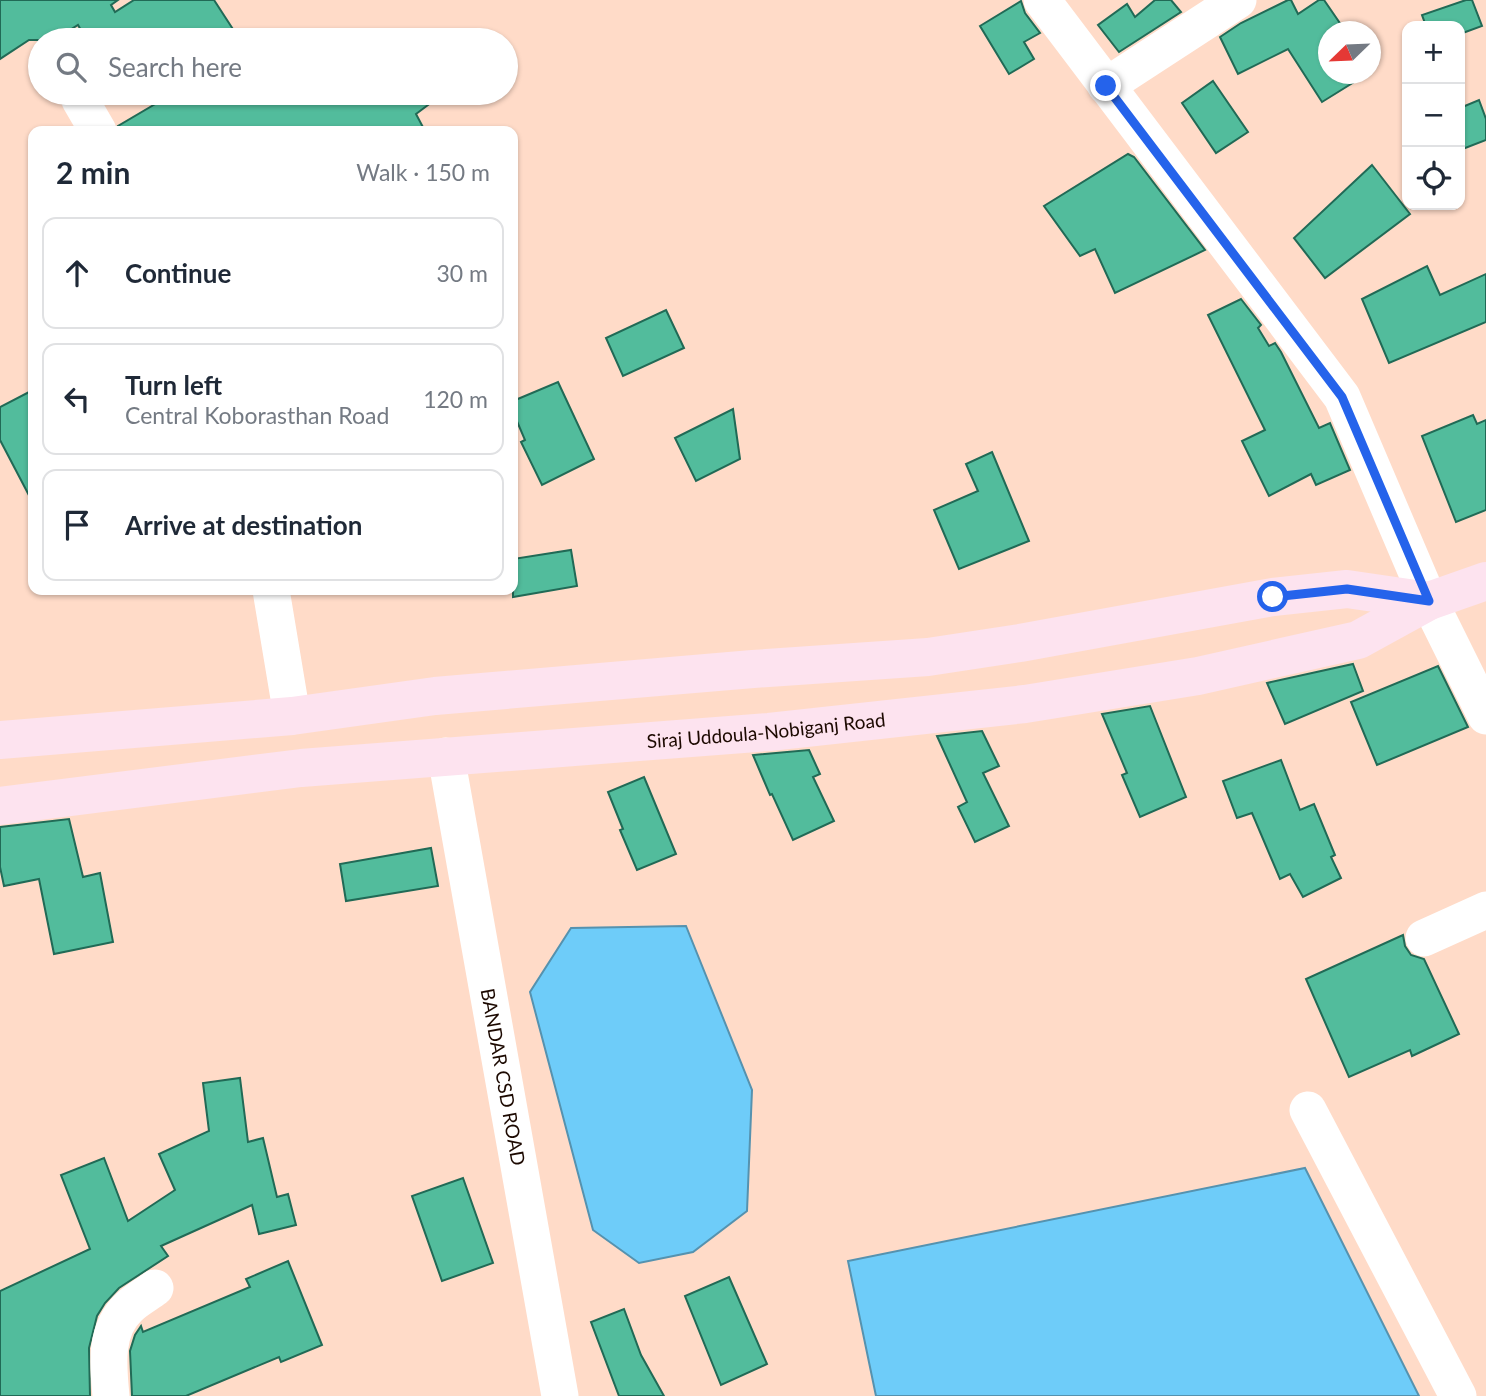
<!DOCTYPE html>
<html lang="en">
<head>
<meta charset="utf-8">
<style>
	:root { --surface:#fff; --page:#f6f6f7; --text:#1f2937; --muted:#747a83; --line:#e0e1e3 }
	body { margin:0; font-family:Lato,sans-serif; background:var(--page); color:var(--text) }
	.controls { position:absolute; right:21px; top:21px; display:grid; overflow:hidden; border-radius:14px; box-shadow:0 2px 5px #0004 }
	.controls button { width:63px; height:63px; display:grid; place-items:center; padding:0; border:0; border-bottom:2px solid var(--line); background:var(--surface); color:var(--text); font:35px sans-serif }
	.compass { position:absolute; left:1318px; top:21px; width:63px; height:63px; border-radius:50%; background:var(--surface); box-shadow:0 2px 5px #0004; rotate:247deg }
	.stop { position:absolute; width:21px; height:21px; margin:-16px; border:5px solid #2563eb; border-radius:50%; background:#fff }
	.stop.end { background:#2563eb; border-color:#fff; box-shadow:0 2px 7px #0008 }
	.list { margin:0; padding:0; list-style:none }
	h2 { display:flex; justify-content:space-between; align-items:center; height:91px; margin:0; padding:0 28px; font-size:30px }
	h2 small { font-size:23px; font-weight:400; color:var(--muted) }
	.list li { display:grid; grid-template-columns:46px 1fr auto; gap:21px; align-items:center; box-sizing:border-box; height:112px; margin:0 14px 14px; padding:0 14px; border:2px solid var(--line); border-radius:14px }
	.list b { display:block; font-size:26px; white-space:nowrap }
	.list p { margin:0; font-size:23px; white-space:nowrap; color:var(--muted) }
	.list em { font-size:23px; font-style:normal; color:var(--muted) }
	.icon { flex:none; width:38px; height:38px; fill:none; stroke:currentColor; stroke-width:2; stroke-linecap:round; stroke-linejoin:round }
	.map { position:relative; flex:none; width:1486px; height:1396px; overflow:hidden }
	.search { position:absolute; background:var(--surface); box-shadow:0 2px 5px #0004; left:28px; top:28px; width:490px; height:77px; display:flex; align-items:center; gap:18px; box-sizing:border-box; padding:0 24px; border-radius:38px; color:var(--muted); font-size:26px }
	.panel { position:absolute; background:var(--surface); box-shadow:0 2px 5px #0004; left:28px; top:126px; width:490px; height:469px; border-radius:14px }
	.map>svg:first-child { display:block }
	.water { fill:#6eccf9; stroke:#5592af; stroke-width:2 }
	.building { fill:#52bc9c; stroke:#216a56; stroke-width:2 }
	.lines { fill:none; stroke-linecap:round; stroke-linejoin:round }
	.minor { stroke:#fff; stroke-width:37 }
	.secondary { stroke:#fde3ef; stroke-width:38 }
	.route { stroke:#2563eb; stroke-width:9 }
	.labels { text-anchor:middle; stroke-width:7; stroke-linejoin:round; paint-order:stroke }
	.street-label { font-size:19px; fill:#1c0901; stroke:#ffdbc8 }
</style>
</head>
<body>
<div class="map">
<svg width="1486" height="1396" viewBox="0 0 1486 1396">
	<rect width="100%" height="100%" fill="#ffdbc8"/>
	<g class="water">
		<path d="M686,926L752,1090L747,1211L693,1252L639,1263L593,1230L530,992L571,928Z"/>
		<path d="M1305,1168L1419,1396H876L848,1261Z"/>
	</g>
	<g class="building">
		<path d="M0,0H118L111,5L115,12L134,0H214L240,40H68L82,32L78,25L54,40H29L0,59Z"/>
		<path d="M1155,0H1171L1181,12L1119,52L1098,25L1127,4L1135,17Z"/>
		<path d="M1288,0H1291L1298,14L1319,0H1324L1346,32H1328V74H1367L1322,102L1288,49L1238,74L1220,37L1241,23Z"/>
		<path d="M1466,0H1472L1482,26L1460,34V26H1426L1422,15Z"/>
		<path d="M1021,1L1025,13L1040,33L1024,42L1034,59L1009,74L980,26Z"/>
		<path d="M1213,81L1248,132L1216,153L1182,103Z"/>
		<path d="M174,93H444L416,114L425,131H119L118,126Z"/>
		<path d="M1479,100L1486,119V140L1460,150V108Z"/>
		<path d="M1128,154L1134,157L1205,250L1115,293L1095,249L1080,256L1044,206Z"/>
		<path d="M1372,165L1410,214L1325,278L1294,238Z"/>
		<path d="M1427,266L1440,295L1486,274V322L1389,363L1362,299Z"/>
		<path d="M1241,299L1261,325L1258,328L1269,346L1275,343L1281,352L1319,428L1330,423L1350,470L1316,485L1311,474L1269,496L1242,441L1265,430L1208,315Z"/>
		<path d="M666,310L684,348L623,376L606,338Z"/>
		<path d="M558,382L594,459L542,485L521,442L525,440L513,412V401Z"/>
		<path d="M33,390V503L0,440V407Z"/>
		<path d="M733,409L740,459L696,481L675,438Z"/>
		<path d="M1473,415L1477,424L1486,420V510L1456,522L1422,436Z"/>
		<path d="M992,452L1029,541L959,569L934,510L978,491L966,464Z"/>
		<path d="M571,550L577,586L513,597V559Z"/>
		<path d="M1353,664L1363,691L1285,724L1267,683Z"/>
		<path d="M1438,666L1468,727L1377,765L1351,702Z"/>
		<path d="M1150,706L1186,797L1140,817L1122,775L1127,773L1102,714Z"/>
		<path d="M982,731L999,766L983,773L1009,826L975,842L958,807L967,802L937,736Z"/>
		<path d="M809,750L820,774L813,777L834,821L793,840L772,794L770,795L753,755Z"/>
		<path d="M1281,760L1300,810L1314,804L1335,855L1331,857L1341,878L1303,897L1290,874L1280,879L1252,813L1237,818L1223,781Z"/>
		<path d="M644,777L676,854L637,870L620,830L623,829L608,792Z"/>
		<path d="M69,819L83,877L100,873L113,942L54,954L39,879L4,886L0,867V827Z"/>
		<path d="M431,848L438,886L346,901L340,864Z"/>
		<path d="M1403,935L1405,946L1411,955L1424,959L1459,1034L1412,1056L1410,1050L1349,1077L1306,979Z"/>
		<path d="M240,1078L248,1142L263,1138L277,1197L288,1194L296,1225L259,1234L252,1205L161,1246L168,1256L119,1288L105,1303L97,1316L89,1348L90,1396H0V1291L90,1249L61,1175L104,1158L128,1221L175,1190L159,1154L209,1131L203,1083Z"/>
		<path d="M463,1178L493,1263L442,1281L412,1196Z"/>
		<path d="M288,1261L322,1345L281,1362L279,1357L186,1396H132L130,1351L135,1335L141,1326L143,1332L250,1287L246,1279Z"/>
		<path d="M729,1277L767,1364L721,1385L685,1296Z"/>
		<path d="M624,1309L641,1355L664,1396H619L591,1322Z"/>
	</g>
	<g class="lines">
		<g class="minor">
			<path d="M1042,0L1342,397L1429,601L1486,716"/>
			<path d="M1106,86L1238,0"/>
			<path d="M80,100L98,131"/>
			<path d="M271,590L292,716"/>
			<path id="s1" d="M446,756L560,1396"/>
			<path d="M1424,938L1486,910"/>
			<path d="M1308,1110L1458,1396"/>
			<path d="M111,1396C108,1366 104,1330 129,1307C136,1300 147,1294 155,1288"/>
		</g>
		<g class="secondary">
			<path d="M0,740L292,716L435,696L753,669L928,657L1020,643L1273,597L1347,589L1429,601"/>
			<path id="s2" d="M0,806L301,768L769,732L1025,704L1198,676L1358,640L1429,601L1486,581"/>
		</g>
	</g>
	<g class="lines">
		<path class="route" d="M1106,86L1342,397L1429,601L1347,589L1273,597"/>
	</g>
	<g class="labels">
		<g class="street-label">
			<text dy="7" stroke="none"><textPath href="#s2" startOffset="770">Siraj Uddoula-Nobiganj Road</textPath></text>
			<text dy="7" stroke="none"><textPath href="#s1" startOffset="326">BANDAR CSD ROAD</textPath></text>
		</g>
	</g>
</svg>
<div class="controls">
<button>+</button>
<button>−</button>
<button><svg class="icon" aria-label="locate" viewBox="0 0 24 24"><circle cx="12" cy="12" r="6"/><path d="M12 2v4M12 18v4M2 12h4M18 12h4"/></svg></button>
</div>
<svg class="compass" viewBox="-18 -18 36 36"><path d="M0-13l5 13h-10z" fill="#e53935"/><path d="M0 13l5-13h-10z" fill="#747a83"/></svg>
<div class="stop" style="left:1273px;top:597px"></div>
<div class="stop end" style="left:1106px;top:86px"></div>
<div class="search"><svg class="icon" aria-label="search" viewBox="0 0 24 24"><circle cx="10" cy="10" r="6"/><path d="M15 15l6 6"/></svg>Search here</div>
<section class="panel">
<h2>2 min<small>Walk · 150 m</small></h2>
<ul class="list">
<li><svg class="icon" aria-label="ahead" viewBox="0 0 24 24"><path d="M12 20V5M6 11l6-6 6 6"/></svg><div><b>Continue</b></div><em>30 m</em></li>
<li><svg class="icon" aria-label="left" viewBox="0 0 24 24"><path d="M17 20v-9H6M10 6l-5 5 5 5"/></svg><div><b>Turn left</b><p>Central Koborasthan Road</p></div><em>120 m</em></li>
<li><svg class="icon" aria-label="arrive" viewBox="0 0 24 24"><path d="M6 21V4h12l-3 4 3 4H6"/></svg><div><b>Arrive at destination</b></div></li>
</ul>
</section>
</div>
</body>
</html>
